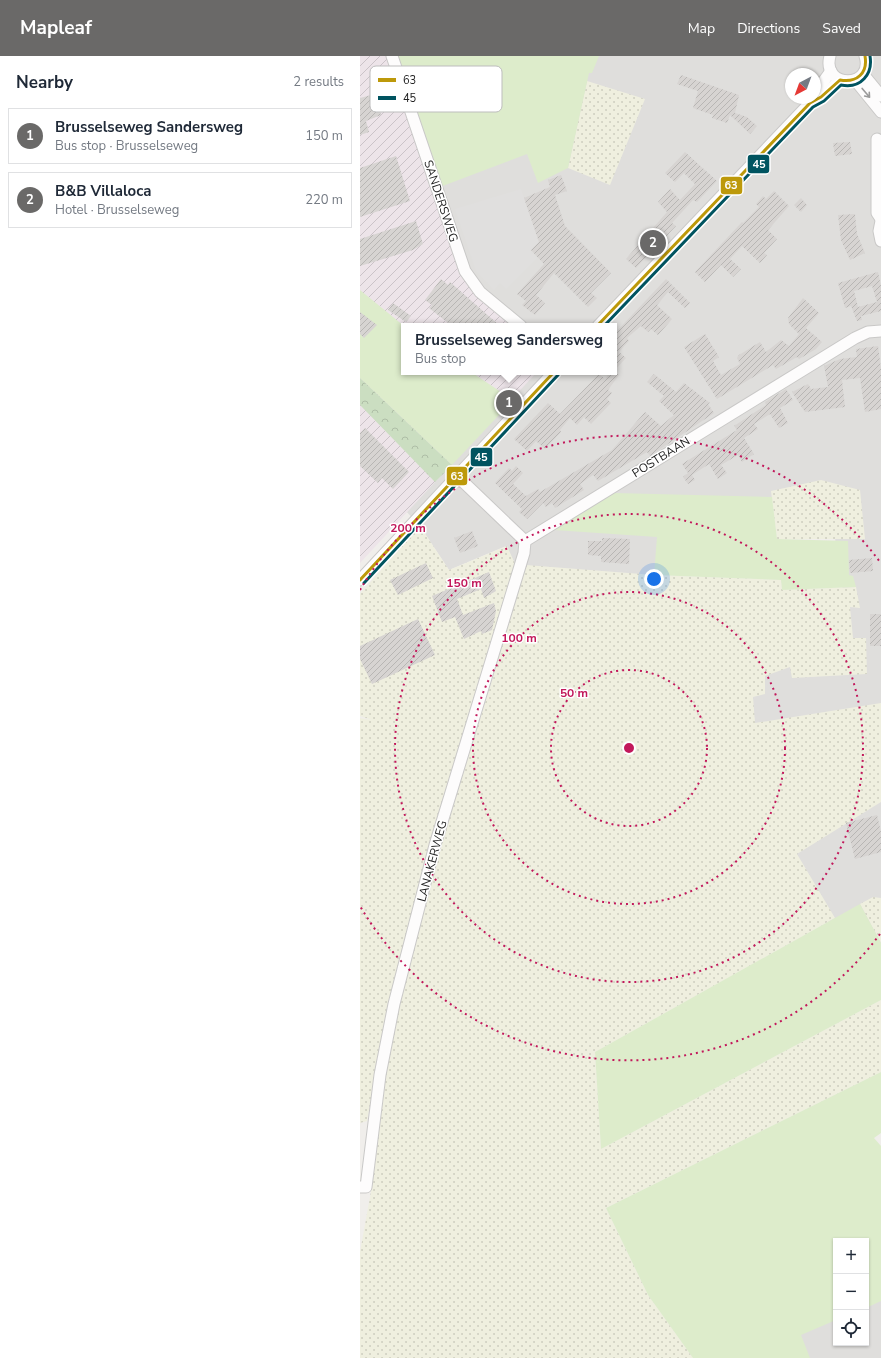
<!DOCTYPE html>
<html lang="en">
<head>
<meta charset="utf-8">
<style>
	:root { --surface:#fff; --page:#f6f6f7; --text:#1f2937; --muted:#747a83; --line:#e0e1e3; --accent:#6a6968 }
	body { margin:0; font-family:"Nunito Sans",sans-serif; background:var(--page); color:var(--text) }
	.controls { position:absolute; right:12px; bottom:12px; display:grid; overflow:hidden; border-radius:0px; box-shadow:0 1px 3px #0004 }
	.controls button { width:36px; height:36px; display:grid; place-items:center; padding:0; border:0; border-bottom:1px solid var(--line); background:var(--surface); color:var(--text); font:20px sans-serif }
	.compass { position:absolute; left:425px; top:12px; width:36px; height:36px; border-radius:50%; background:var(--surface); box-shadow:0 1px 3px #0004; rotate:221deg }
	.you { position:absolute; left:294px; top:523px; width:14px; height:14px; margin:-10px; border:3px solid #fff; border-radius:50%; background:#1a73e8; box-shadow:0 0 0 6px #1a73e833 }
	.badge { display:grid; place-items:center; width:26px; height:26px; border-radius:50%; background:var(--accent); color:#fff; font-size:13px; font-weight:700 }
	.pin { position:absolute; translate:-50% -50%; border:2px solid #fff; box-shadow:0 1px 4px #0006 }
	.popup { position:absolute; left:41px; top:267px; width:216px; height:52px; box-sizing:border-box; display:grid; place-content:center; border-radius:0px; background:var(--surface); filter:drop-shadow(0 1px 3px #0005); font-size:13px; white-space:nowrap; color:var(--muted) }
	.popup b { font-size:15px; color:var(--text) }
	.popup::after { content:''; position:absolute; left:50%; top:100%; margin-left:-8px; border:8px solid transparent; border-top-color:var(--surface) }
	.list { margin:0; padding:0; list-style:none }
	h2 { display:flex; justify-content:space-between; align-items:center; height:52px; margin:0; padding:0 16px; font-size:17px }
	h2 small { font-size:13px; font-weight:400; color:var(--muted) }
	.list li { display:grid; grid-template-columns:26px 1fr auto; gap:12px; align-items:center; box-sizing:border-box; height:56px; margin:0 8px 8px; padding:0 8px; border:1px solid var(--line); border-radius:0px }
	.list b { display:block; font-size:15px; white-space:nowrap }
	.list p { margin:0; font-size:13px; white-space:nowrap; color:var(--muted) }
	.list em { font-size:13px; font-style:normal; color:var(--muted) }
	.icon { flex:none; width:22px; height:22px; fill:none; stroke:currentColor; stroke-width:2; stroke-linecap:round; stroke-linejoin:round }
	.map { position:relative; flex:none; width:521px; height:1302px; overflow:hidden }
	header { display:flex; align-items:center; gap:24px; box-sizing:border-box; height:56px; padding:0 20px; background:var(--accent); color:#fff }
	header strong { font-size:19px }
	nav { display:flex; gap:22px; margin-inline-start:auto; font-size:14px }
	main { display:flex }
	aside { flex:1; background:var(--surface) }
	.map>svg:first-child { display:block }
	.residential { fill:#dfdedc; fill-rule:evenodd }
	.industrial { fill:url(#industrial-furrows) }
	.farmland { fill:url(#farmland-dots) }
	.grass { fill:#ddeccb }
	.forest { fill:url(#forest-crowns) }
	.parking { fill:#e0dfde }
	.building { fill:url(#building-hatch); fill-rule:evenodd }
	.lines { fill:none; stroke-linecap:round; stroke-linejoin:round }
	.minor-casing { stroke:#c9c8c7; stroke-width:13 }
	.minor { stroke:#fdfcfc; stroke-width:11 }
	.bus-1-casing { stroke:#fff; stroke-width:6 }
	.bus-2-casing { stroke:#fff; stroke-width:6 }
	.bus-1 { stroke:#bd990a; stroke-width:3 }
	.bus-2 { stroke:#005460; stroke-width:3 }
	.oneway { stroke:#9a9a9a }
	.ring { fill:none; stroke:#c2185b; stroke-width:2; stroke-dasharray:2 4 }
	.labels { text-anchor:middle; stroke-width:3; stroke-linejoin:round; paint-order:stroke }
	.street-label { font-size:12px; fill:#222; stroke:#fff }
	.key { fill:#fff; stroke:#bdbdbd; stroke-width:1 }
	.key-label { font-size:11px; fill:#222 }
	.centre { fill:#c2185b; stroke:#fff; stroke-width:2 }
	.ring-label { font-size:12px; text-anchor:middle; font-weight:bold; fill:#c2185b; stroke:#fff; stroke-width:3; stroke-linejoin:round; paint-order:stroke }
	.line-badge { stroke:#fff; stroke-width:1.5 }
	.badge-label { font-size:11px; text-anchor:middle; font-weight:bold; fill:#fff }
</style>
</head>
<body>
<header>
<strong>Mapleaf</strong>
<nav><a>Map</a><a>Directions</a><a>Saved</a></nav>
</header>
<main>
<aside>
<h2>Nearby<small>2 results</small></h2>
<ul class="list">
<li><span class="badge">1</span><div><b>Brusselseweg Sandersweg</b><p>Bus stop · Brusselseweg</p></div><em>150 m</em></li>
<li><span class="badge">2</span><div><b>B&amp;B Villaloca</b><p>Hotel · Brusselseweg</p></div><em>220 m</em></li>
</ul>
</aside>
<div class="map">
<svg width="521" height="1302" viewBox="0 0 521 1302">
	<defs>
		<pattern id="industrial-furrows" width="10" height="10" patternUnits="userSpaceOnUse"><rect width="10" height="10" fill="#ede4e9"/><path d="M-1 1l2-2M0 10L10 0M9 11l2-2" fill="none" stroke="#cbc3c8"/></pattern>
		<pattern id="farmland-dots" width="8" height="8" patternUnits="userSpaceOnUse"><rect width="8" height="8" fill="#efefdf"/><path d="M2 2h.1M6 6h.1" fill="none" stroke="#cdcdbf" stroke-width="1.8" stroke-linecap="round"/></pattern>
		<pattern id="forest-crowns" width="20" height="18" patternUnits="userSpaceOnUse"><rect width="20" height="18" fill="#cbdec1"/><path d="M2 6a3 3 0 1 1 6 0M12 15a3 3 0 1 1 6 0" fill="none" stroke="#aebea6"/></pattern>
		<pattern id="building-hatch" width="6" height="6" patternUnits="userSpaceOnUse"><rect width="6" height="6" fill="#d7d4d2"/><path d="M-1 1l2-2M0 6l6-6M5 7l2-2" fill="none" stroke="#b8b6b4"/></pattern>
	</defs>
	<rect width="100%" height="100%" fill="#f0eeeb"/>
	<g class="residential">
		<path d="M0,0H521V650L395,672L391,624L433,608L493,598L475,482L492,436L404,445L322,443L296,522L156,510L146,490L89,514L60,470L44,453L0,354ZM431,18H455V42H431ZM44,270H254V316H44Z"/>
		<path d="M521,741V912L464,863L418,799Z"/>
		<path d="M521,1236V1302H444L430,1270L476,1253V1287H506V1241Z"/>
	</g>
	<path class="industrial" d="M0,0H28L67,123L101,216L156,270H44V316H177L0,507Z"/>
	<g class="farmland">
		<path d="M227,25L285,43L250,129L208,112Z"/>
		<path d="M461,424L500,434L505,483H417L411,435Z"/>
		<path d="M60,470L89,514L147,490L156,510L29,948L7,1065L0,1067V662L12,664L0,660V538Z"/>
		<path d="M166,509L294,519L421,524L422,534L496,531L500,552L490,551L493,582H506L507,618L432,622L430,611L405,620V638L393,641L395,667L521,647V746L437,798L475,862L235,996L241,1093L521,944V1016L246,1152L288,1239L333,1302H0V1196L12,1130L25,1020L39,948L81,789L138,605L146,571Z"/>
		<path d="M513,841L521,842V887L500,848Z"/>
	</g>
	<g class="grass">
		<path d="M38,0H239L232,17H229L208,112L178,127L167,98L80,131Z"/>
		<path d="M0,234L44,270V316H111L153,344L92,409L0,322Z"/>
		<path d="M254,437L412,441L417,483L488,485L489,519L493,520L496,531L422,534L421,524L294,519L297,481L194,474Z"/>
		<path d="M500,848L521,887V944L241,1093L235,996Z"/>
		<path d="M521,1016V1077L514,1082L521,1090V1245L506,1252V1185H476V1264L441,1279L450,1302H333L288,1239L246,1152Z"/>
	</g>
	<path class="forest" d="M0,322L92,409L75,426L0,349Z"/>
	<path class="parking" d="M161,133L179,187L170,195L177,202L146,233L140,227L134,234L116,215L95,153Z"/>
	<g class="building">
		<path d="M321,19L379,39L375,57L387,61L397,70L390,78L370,59L367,67L352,62L353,59L333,52L338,35L317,28Z"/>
		<path d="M15,38L21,59L6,65L9,76L0,79V42Z"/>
		<path d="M490,86L492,98L475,100L473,87Z"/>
		<path d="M325,96L357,125L337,146L333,144L312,167L316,170L276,212L266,203L307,156L298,146L310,133L320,144L335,128L324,117L315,126L305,117Z"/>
		<path d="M36,100L50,145L0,161V112Z"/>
		<path d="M201,119L207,135L195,139L205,170L251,217L231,237L237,242L228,251L194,217L176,239L185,247L175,259L162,249L166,245L157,238L184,208L171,194L179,186L164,142L190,131L188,124Z"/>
		<path d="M414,135L429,150L408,174L417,183L404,197L407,199L400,207L382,190L370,203L381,213L373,221L361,209L345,226L335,216L382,166L383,167L399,151L396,148L403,140L406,143Z"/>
		<path d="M441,142L447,149L441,156L434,149Z"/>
		<path d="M495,158L497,178L505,197L490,204L481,184L478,159Z"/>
		<path d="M56,165L63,188L53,194L0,210V183Z"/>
		<path d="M518,216L521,230V255L501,260L502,264L497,265L491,250L485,252L478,227ZM512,230L517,246L498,251L494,235Z"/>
		<path d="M81,223L88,229L90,226L140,270H92L69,252L72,249L65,244Z"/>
		<path d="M306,223L330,247L325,252L308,236L297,249L312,263L298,279L291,273L288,276L281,270L267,282L269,285L259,296L266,302L254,315V278Z"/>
		<path d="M443,242L459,257L446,272L462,286L456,293L439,303L437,301L416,313L413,309L357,343L324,291L345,278L359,301L353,305L361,319L380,308L377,302L379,299L400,286L406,296L421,284L429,290L439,278L429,268L428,262Z"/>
		<path d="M33,247L51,260L46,266L28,254Z"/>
		<path d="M0,256L17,269L4,282L0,278Z"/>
		<path d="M518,290L521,313V353L505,356L500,322L482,324L485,351L445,356L432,336L448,328L451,333L468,331L464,310L480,303L497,301L496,293Z"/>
		<path d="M250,316H255L259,319L248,334L252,337L247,343L251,347L231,368L224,361L217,369L210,362L200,374L201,376L185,393L176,385L167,395L154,383L188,347L200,358L239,318L245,323Z"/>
		<path d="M294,318L316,336L324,327L350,347L348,348L354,357L290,400L287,396L238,425L233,419L220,428L224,434L195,452L192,447L186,451L183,447L167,463L159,456L162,453L135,427L149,412L152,415L156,410L163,417L153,428L166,440L178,433L180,436L252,394L285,356L301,370L314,359L299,345L304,340L287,326Z"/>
		<path d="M426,333L433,344L420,352L428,367L419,372L410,358L394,368L398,373L384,382L394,398L382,406L378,399L361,409L367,417L358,423L349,408L332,419L335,424L328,428L323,421L328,417L322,408L377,374L374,370L406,349L405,346Z"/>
		<path d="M5,372L49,416L33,433L22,422L18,427L0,410V377Z"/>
		<path d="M112,475L118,490L100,497L94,482Z"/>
		<path d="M242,482L270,483L269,508L241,506V500L228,499V485H242Z"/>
		<path d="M512,502L513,515L490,517L489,504Z"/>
		<path d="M66,507L73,522L38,539L30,524Z"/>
		<path d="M129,516L136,535L124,542L121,533L97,543L103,559L134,547L136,555L132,574L122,578L121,575L104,583L95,561L82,566L72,540Z"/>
		<rect x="510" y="558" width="11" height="32"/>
		<path d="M58,563L75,599L12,628L0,603V590Z"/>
		<path d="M517,759L521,776V796L495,803L486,767Z"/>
	</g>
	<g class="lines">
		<defs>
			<g id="minor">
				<path d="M32,0L105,215L120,236L161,270"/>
				<path d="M470,0C461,33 515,33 505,0"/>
				<path d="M503,18L521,40"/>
				<path d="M495,24L521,56"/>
				<path d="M455,37L471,15"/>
				<path d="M450,47L461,41L480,24"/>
				<path d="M517,83V157L521,163"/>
				<path d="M521,165L519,175L521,185"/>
				<path d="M238,270L450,47L453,42"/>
				<path d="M96,419L165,485"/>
				<path d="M165,485L495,282L508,276L521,275"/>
				<path d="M0,524L194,316"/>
				<path d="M0,1131H6L20,1019L34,948L75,789L164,497L165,485"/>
			</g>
		</defs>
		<use href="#minor" class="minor-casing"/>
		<use href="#minor" class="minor"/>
		<defs>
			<g id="bus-1">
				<path d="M237,270L450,47L461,41L480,24C497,27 508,17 505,0"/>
				<path d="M0,524L194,316"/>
			</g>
			<g id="bus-2">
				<path d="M244,270L453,51L464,45L481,29C501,33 513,18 510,0"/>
				<path d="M4,527L198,319"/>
			</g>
		</defs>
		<use href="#bus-1" class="bus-1-casing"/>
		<use href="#bus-2" class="bus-2-casing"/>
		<use href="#bus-1" class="bus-1"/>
		<use href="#bus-2" class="bus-2"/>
	</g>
	<defs><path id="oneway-shaft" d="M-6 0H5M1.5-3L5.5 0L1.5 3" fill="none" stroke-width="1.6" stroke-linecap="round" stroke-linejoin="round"/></defs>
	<use class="oneway" href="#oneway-shaft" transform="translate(506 37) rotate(50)"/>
	<g class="ring">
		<circle cx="269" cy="692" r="78"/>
		<circle cx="269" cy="692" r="156"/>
		<circle cx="269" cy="692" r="234"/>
		<path d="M520 878A312 312 0 0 1 0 850M0 534A312 312 0 0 1 520 506"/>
	</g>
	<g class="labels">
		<g class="street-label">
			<text transform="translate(81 145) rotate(72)" y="4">SANDERSWEG</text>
			<text transform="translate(301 401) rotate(-32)" y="4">POSTBAAN</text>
			<text transform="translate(72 805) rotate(-75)" y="4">LANAKERWEG</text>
		</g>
	</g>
	<rect x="10" y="10" width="132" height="46" rx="6" class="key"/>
	<rect x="18" y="22" width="18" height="4" fill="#bd990a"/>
	<rect x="18" y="40" width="18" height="4" fill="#005460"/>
	<g class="key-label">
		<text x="43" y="28">63</text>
		<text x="43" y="46">45</text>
	</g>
	<circle cx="269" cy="692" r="6" class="centre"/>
	<g class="ring-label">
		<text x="48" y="476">200 m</text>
		<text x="104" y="531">150 m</text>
		<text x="159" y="586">100 m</text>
		<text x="214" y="641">50 m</text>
	</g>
	<g class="line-badge">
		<rect x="387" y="98" width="23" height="20" rx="4" fill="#005460"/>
		<rect x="360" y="120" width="23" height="19" rx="4" fill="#bd990a"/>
		<rect x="110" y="391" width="23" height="20" rx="4" fill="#005460"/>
		<rect x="86" y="410" width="22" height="20" rx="4" fill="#bd990a"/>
	</g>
	<g class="badge-label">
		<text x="399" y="112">45</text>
		<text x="371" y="133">63</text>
		<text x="121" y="405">45</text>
		<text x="97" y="424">63</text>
	</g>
</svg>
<div class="controls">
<button>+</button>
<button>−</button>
<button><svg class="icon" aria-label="locate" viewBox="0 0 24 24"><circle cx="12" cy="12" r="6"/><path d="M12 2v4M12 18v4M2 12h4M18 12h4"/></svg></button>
</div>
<svg class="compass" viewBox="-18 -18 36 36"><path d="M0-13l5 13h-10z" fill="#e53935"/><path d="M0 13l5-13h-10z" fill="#747a83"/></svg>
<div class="you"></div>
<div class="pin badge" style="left:149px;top:347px">1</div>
<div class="popup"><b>Brusselseweg Sandersweg</b>Bus stop</div>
<div class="pin badge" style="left:293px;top:187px">2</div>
</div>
</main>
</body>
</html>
